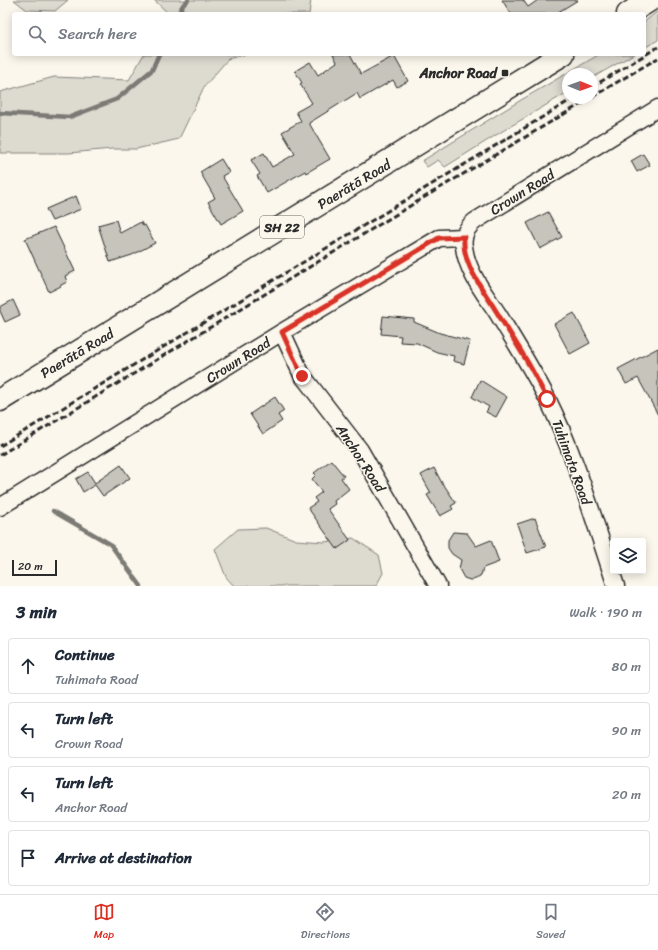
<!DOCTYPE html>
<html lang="en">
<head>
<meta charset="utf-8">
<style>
	:root { --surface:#fff; --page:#f6f6f7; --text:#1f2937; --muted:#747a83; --line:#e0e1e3; --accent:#d93025 }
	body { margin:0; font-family:Sriracha,sans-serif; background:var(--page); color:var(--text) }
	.controls { position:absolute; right:12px; bottom:12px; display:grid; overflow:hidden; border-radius:4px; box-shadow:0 2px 10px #0003 }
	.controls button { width:36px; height:36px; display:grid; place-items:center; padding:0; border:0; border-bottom:1px solid var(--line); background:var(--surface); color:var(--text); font:20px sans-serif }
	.compass { position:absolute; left:562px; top:68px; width:36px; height:36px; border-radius:50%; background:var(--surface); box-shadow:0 2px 10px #0003; rotate:91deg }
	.scale { position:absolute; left:12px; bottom:10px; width:45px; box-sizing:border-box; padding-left:4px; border:2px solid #2b2b2b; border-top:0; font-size:11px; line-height:14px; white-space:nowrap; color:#2b2b2b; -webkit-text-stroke:3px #fbf7ec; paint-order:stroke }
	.stop { position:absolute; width:12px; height:12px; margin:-9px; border:3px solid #d93025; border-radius:50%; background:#fff }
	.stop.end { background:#d93025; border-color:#fff; box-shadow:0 1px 4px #0008 }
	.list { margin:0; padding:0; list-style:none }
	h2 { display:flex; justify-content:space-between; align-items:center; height:52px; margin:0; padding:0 16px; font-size:17px }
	h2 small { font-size:13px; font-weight:400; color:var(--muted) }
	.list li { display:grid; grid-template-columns:26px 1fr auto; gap:12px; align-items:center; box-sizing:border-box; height:56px; margin:0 8px 8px; padding:0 8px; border:1px solid var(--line); border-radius:4px }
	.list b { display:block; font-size:15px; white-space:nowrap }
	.list p { margin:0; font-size:13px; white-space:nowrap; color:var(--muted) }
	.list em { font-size:13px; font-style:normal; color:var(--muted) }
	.icon { flex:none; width:22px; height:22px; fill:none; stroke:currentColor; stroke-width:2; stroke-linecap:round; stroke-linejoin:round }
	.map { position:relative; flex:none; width:658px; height:586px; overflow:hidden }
	.search { position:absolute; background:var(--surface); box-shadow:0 2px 10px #0003; left:12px; right:12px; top:12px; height:44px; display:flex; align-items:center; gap:10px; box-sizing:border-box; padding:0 14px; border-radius:4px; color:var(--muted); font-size:15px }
	.sheet { height:308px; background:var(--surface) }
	nav { display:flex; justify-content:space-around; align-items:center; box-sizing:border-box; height:56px; border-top:1px solid var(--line); background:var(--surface); font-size:11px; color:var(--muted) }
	nav a { display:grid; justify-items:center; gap:2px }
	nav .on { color:var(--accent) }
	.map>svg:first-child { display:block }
	.green { fill:#dddad0; stroke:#84827e }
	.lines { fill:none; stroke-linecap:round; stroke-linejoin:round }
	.stream { stroke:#7b7a75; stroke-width:4.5 }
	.building { fill:#c7c4bc; stroke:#2b2b2b }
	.street-casing { stroke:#2b2b2b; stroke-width:19 }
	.highway-casing { stroke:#2b2b2b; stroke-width:25 }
	.street { stroke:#fbf7ec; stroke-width:16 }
	.highway { stroke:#fbf7ec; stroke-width:22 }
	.rail { stroke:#2b2b2b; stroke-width:3; stroke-dasharray:6 3; stroke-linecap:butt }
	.route { stroke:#d93025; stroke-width:5 }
	.poi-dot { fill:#2b2b2b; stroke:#fbf7ec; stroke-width:1.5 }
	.labels { text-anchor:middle; stroke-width:3; stroke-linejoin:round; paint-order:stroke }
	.shield { fill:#fbf7ec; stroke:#696865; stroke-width:1 }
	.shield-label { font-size:13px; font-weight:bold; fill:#2b2b2b }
	.poi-label { font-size:14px; font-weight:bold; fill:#2b2b2b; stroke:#fbf7ec; text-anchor:end }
	.street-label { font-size:14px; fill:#2b2b2b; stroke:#fbf7ec }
</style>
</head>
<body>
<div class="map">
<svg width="658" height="586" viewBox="0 0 658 586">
	<rect width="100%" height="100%" fill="#fbf7ec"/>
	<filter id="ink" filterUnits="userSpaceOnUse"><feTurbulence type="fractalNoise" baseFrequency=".025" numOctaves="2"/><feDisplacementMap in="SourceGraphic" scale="8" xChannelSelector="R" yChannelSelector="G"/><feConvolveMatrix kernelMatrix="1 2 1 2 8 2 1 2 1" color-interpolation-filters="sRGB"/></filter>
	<g filter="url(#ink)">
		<g class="green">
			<path d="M14,0H68L55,11L27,10Z"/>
			<path d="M154,0H311L309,14H168V13Z"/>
			<path d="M658,11V40L644,48V22Z"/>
			<path d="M144,54H246L228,59L204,87L179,139L136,149H112L69,153H0V92L54,77L129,80Z"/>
			<path d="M600,54H634L592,78V74H568V92L501,132L445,167L438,160L427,167L422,161L521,100Z"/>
			<path d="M266,528L296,540L324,542L353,538L379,555L383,573L376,586H234L226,577L215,549L238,529Z"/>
		</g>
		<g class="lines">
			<g class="stream">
				<path d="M178,14L183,5L188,0"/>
				<path d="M0,113L70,117L117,99L152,70L159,54"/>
				<path d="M53,511L110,544L141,586"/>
			</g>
		</g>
		<g class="building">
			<path d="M502,0H523L528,7L538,0H578L555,14H511Z"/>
			<path d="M333,54H350L361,74L394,56L408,81L397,87L393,80L360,99L357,93L309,123L330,159L306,173L305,171L267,193L257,176L260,174L251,160L264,153L272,167L295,154L282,132L301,121L296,112L312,103L300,84L302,83L295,71L310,62L318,75L337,62Z"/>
			<path d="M643,154L650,165L637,172L631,161Z"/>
			<path d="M221,159L229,172L222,176L243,211L221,224L208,202L215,198L200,172Z"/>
			<path d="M76,196L81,209L52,221L46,209Z"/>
			<path d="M548,212L562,237L540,249L527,223Z"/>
			<path d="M116,220L120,233L141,222L143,226L145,225L155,243L132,255L110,262L98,225Z"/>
			<path d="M54,227L75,271L65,276L67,282L61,285V286L49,292L25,239Z"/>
			<path d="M13,300L20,315L5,322L0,311V307Z"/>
			<path d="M574,313L590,343L570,354L554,324Z"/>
			<path d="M383,316L414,319V322L440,333L470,341L464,364L453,361L454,356L437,352L417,343L400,342L401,336L381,334Z"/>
			<path d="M658,348V415L638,378L626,384L618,369Z"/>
			<path d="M480,380L507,397L496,417L486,412L489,407L472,397Z"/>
			<path d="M275,397L284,411L278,415L282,421L263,434L250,414Z"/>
			<path d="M331,460L344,476L341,478L349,489L334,501L335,504L328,509L350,540L337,549L308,508L317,502L314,498L322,492L312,479L316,475L314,473Z"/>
			<path d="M121,465L130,478L103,496L95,485L83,492L76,479L88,472L95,483Z"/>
			<path d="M434,468L443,485H444L456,503L451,506L453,509L440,516L427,495L431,493L421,475Z"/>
			<path d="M535,518L546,547L527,553L517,524Z"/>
			<path d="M453,532L467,533L476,546L491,540L499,562L483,568L481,575L476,579L470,580L464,578L459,569L461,560L452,554L448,548V540Z"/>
		</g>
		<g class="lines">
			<defs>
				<g id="street">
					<path d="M282,332L302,375L360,450L438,586"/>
					<path d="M0,507L282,332L439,238L464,237"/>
					<path d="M616,586C595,524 576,456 547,398C532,369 515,342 498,314C485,294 467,272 464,247C462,236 467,227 475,221L658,108"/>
				</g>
				<g id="highway">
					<path d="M628,14L650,0"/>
					<path d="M0,400L563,54"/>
				</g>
			</defs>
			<use href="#street" class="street-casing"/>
			<use href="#highway" class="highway-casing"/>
			<use href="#street" class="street"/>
			<use href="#highway" class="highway"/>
			<g class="rail">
				<path d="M592,87L658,47"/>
				<path d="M592,97L658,58"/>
				<path d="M0,446L574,98"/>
				<path d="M0,455L433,192L591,98"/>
			</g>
		</g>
	</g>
	<g class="lines" filter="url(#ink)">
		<path class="route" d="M302,376L282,332L439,238L464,237C462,263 480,285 493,306C504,324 515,341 525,358C533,371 540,385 547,399"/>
	</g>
	<rect class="poi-dot" x="501" y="69" width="8" height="8" rx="2"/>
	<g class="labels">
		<rect class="shield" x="260" y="216" width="44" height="22" rx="3"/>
		<g class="shield-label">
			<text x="282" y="232">SH 22</text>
		</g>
		<g class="poi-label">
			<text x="497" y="78">Anchor Road</text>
		</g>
		<g class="street-label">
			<text transform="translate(354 184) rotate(-31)" y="5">Paerātā Road</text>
			<text transform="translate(522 192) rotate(-32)" y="5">Crown Road</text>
			<text transform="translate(77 353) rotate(-31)" y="5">Paerātā Road</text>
			<text transform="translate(238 360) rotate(-32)" y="5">Crown Road</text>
			<text transform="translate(361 458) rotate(57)" y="5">Anchor Road</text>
			<text transform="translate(572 462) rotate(70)" y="5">Tuhimata Road</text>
		</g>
	</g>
</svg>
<div class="controls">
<button><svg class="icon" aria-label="layers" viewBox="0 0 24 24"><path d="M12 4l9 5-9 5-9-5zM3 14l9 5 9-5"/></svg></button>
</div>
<svg class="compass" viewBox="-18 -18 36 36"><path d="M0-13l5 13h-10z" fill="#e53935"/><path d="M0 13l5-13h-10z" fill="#747a83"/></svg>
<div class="scale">20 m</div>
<div class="stop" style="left:547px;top:399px"></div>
<div class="stop end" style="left:302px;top:376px"></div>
<div class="search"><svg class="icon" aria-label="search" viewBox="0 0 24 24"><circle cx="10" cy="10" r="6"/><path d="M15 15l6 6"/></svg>Search here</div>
</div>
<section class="sheet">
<h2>3 min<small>Walk · 190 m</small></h2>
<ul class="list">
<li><svg class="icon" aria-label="ahead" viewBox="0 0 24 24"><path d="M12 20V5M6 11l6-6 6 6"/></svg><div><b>Continue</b><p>Tuhimata Road</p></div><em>80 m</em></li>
<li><svg class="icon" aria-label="left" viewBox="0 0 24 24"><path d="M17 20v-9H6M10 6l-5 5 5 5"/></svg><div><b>Turn left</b><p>Crown Road</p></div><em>90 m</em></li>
<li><svg class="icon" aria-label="left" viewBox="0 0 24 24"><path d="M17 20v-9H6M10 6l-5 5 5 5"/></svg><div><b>Turn left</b><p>Anchor Road</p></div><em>20 m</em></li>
<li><svg class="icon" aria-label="arrive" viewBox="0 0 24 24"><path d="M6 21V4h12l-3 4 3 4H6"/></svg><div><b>Arrive at destination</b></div></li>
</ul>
</section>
<nav>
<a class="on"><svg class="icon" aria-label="map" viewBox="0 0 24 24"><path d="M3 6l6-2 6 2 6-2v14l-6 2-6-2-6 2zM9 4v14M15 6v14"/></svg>Map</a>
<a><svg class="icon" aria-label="directions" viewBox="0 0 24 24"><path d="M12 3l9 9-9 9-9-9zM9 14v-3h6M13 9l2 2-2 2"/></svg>Directions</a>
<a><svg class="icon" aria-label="saved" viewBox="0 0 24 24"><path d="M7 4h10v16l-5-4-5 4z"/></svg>Saved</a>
</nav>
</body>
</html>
